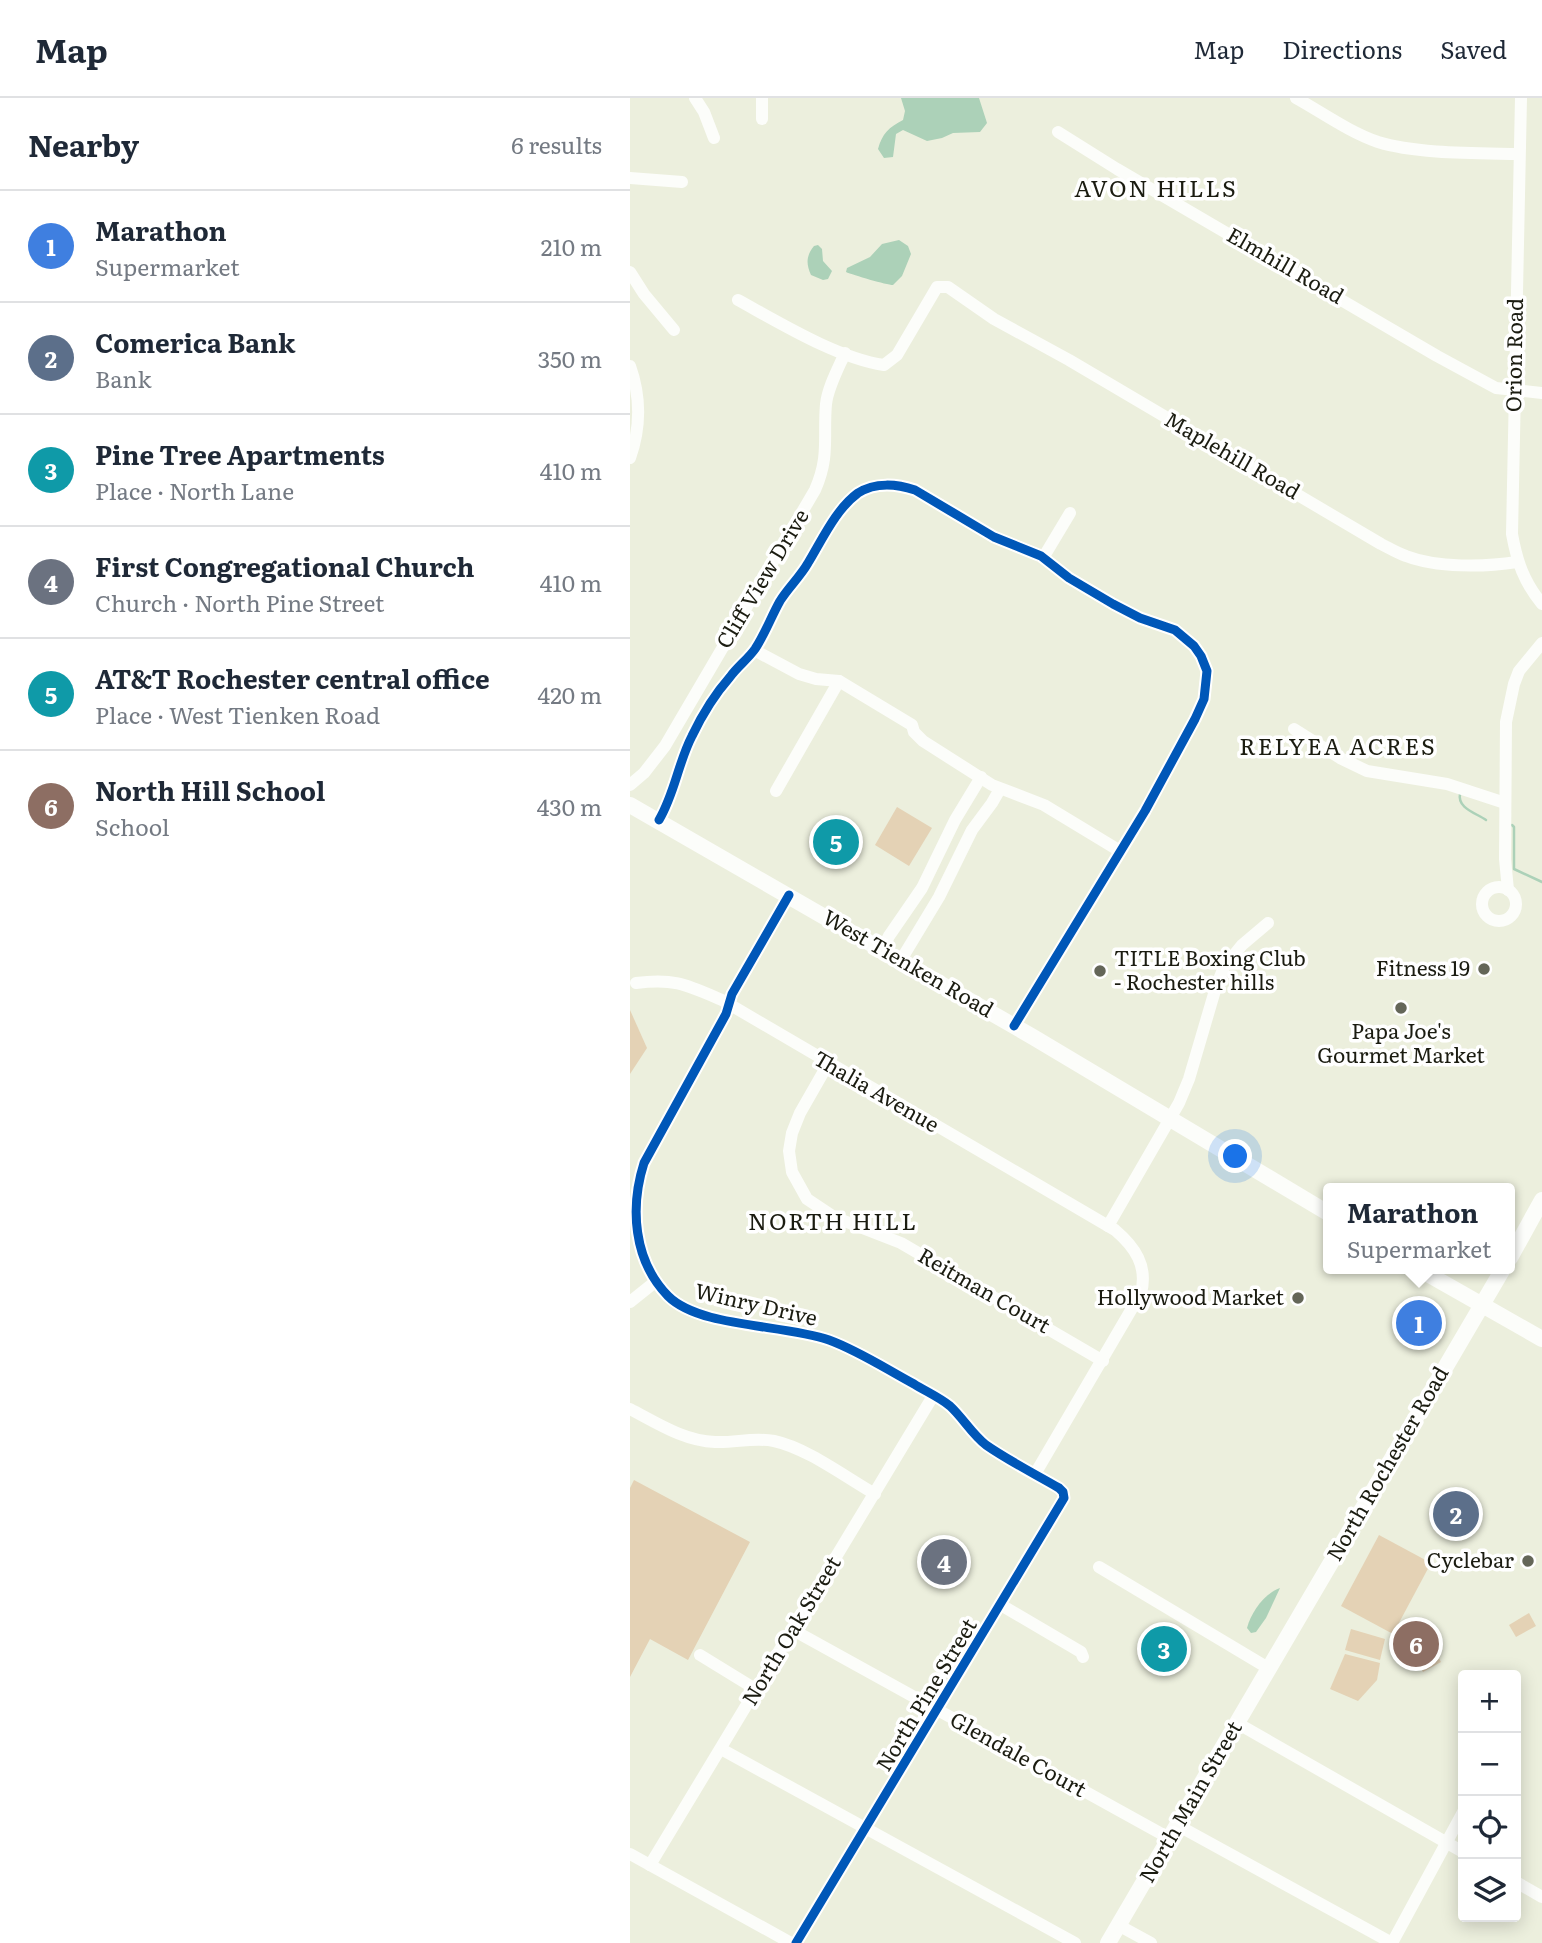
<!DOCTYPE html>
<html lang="en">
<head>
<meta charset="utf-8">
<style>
	:root { --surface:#fff; --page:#f2f2f3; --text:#1f2937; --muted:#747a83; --line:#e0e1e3; --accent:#1a73e8 }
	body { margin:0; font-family:Literata,serif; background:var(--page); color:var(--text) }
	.controls { position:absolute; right:21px; bottom:21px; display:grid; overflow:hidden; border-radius:7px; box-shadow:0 4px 18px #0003 }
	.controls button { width:63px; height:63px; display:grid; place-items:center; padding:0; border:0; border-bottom:2px solid var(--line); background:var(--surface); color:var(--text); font:35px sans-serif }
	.you { position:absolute; left:606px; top:1059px; width:24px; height:24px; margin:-18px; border:5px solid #fff; border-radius:50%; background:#1a73e8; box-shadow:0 0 0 10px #1a73e833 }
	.badge { display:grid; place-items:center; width:46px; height:46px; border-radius:50%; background:var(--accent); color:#fff; font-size:23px; font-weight:700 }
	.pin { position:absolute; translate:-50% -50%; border:4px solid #fff; box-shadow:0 2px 7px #0006 }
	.popup { position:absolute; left:693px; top:1085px; width:192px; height:91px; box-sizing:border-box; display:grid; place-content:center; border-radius:7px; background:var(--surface); filter:drop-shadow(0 2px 5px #0005); font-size:23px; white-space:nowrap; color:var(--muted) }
	.popup b { font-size:26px; color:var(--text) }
	.popup::after { content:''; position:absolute; left:50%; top:100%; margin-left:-14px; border:14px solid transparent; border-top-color:var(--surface) }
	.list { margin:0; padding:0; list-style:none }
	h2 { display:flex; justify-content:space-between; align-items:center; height:91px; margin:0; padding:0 28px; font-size:30px }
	h2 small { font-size:23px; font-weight:400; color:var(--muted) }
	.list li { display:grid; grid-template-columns:46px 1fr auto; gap:21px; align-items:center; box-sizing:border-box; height:112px; padding:0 28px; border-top:2px solid var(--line) }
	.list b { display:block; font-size:26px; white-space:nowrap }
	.list p { margin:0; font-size:23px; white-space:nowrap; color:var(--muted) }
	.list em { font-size:23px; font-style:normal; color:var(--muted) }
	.icon { flex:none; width:38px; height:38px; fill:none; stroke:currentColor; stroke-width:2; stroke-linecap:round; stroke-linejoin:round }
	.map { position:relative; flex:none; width:912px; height:1845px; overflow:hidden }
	header { display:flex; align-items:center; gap:42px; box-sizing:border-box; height:98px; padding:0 35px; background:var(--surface); border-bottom:2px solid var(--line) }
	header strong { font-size:33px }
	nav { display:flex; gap:38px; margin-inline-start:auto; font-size:24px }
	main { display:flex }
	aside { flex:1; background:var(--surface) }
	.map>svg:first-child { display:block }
	.green { fill:#e4d2b5 }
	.water { fill:#acd1b8 }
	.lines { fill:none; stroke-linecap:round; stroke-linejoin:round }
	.stream { stroke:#acd1b8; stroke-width:2.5 }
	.minor { stroke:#fcfdfa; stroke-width:12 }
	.major { stroke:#fcfdfa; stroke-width:16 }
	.cycleway-casing { stroke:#fff; stroke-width:13 }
	.cycleway { stroke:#0057b8; stroke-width:9 }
	.poi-dot { fill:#646658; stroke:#fff; stroke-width:2.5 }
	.labels { text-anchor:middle; stroke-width:7; stroke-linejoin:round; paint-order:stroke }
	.street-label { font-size:21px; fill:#1b1c11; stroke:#fff }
	.poi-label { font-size:21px; fill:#1b1c11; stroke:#fff; text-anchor:end }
	.neighbourhood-label { font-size:23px; letter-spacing:2px; fill:#1b1c11; stroke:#fff }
</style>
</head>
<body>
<header>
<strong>Map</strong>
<nav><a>Map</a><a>Directions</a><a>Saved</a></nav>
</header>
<main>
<aside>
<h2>Nearby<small>6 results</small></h2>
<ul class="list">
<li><span class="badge" style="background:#3f7fe0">1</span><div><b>Marathon</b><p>Supermarket</p></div><em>210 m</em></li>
<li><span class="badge" style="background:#5c6f8a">2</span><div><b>Comerica Bank</b><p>Bank</p></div><em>350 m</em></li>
<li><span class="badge" style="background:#0f9aa8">3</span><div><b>Pine Tree Apartments</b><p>Place · North Lane</p></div><em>410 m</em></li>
<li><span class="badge" style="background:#6b7280">4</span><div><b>First Congregational Church</b><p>Church · North Pine Street</p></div><em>410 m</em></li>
<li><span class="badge" style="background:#0f9aa8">5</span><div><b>AT&amp;T Rochester central office</b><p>Place · West Tienken Road</p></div><em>420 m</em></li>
<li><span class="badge" style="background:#8d6e63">6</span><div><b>North Hill School</b><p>School</p></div><em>430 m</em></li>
</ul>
</aside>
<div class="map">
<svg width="912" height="1845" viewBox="0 0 912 1845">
	<rect width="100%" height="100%" fill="#ecefdd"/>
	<g class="green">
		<path d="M267,709L302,730L279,768L245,747Z"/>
		<path d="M0,912L17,950L0,976Z"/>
		<path d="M4,1382L120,1444L58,1562L20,1541L0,1579V1390Z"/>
		<path d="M749,1437L801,1465L763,1536L711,1508Z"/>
		<path d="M899,1515L906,1528L886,1539L879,1527Z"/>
		<path d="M721,1531L755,1541L750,1562L715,1552Z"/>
		<path d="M805,1553L811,1564L793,1574L787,1563Z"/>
		<path d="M715,1556L750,1565L747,1582L728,1603L700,1591Z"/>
	</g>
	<g class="water">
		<path d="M271,0H349L357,25L350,34L323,35L312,40L297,43L273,32L266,36L263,59L254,60L248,51C252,36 259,29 273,22L275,13Z"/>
		<path d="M269,142L278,148L281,156L272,178L263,187C257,187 223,177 216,174L217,170L240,159L252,146Z"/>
		<path d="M188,147L192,151L193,163L202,173L198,181L193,182L181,177C176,166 176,158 184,148Z"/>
		<path d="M650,1490L636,1520L626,1534L621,1535L617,1530C621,1514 635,1495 650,1490Z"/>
	</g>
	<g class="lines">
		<g class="stream">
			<path d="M830,696C827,710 846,715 856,722"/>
			<path d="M882,727L884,729V771L912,784"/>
		</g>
		<g class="minor">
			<path d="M65,0L74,14L84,40"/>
			<path d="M132,0V21"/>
			<path d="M666,0C693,15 719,34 748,44C786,56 849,55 889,56"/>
			<path d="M891,0L882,436C887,464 894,484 912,506"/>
			<path d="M428,34L487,71L807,258L866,290L912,295"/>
			<path d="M0,80L52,84"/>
			<path d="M0,174L14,196L44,232"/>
			<path d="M108,202C150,225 207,260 254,267L267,257L307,189H318L364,221L439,262L751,446C759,450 767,455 776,458C807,470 855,469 887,464"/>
			<path d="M0,268C11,299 11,329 0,360"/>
			<path d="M413,460L440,415"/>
			<path d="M124,552L169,576L186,581L209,583L282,627L284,634L293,643L362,687L414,707L490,753"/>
			<path d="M664,631L710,660L737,673L817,686L875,705"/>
			<path d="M0,687L14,675L35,648L185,392C200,358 193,340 196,306C198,289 208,271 215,255"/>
			<path d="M146,693L209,583"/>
			<path d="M29,722C45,695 48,665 62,638C72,617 85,596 100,579C107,569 118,561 125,551C135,536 141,519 150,503C158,490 170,479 178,465C192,442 206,411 228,395C245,384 267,386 285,392L364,439L411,458L439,480L483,506L510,520L545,532L564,548L571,558L577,573L574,601L565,621L515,713L384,928"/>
			<circle cx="869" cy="806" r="17"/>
			<path d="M878,792L875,761L876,624L884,586L889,573L912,545"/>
			<path d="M159,797L102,896L96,916L14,1065C0,1109 3,1162 38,1198C70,1230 154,1226 199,1242C229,1253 256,1271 284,1286C295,1293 309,1299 320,1308C333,1320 342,1336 356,1347C379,1363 405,1376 429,1390L433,1394L434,1400L166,1845"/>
			<path d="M252,852L259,838L292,790L325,722L351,679"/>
			<path d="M271,862L309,799L342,732L362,705L370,691"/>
			<path d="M6,885C45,880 57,887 92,902L485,1132C505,1149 518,1168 511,1195L405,1376"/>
			<path d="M198,966L170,1015L162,1035L159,1053L162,1074L177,1101L204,1119L271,1145L473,1263"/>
			<path d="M478,1128L549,1005L559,981L586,889L594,869L612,847L638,825"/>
			<path d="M0,1204L25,1184"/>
			<path d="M0,1311C27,1325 54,1343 85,1344C105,1345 124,1339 144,1343C177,1350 215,1379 245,1396"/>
			<path d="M469,1469L638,1570"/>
			<path d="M371,1507L451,1554L453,1559"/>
			<path d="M163,1532L539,1740"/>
			<path d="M70,1557L127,1592"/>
			<path d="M607,1625L833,1754"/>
			<path d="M91,1651L445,1845"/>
			<path d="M547,1727L762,1845L833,1714"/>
			<path d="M0,1756L161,1845"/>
			<path d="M20,1767L303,1298"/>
			<path d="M886,1784L912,1799"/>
			<path d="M488,1827L521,1845"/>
		</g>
		<g class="major">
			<path d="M0,707L403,939L698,1115"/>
			<path d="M880,1160L912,1102"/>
			<path d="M789,1171L912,1241"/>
			<path d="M478,1845L873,1171"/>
		</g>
		<defs>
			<g id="cycleway">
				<path d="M29,722C45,695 48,665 62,638C72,617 85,596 100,579C107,569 118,561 125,551C135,536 141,519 150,503C158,490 170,479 178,465C192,442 206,411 228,395C245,384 267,386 285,392L364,439L411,458L439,480L483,506L510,520L545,532L564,548L571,558L577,573L574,601L565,621L515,713L384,928"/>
				<path d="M159,797L102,896L96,916L14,1065C0,1109 3,1162 38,1198C70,1230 154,1226 199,1242C229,1253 256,1271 284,1286C295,1293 309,1299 320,1308C333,1320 342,1336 356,1347C379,1363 405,1376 429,1390L433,1394L434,1400L166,1845"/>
			</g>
		</defs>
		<use href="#cycleway" class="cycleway-casing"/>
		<use href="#cycleway" class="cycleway"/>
	</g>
	<g class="poi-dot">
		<circle cx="854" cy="871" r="7"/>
		<circle cx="470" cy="873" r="7"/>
		<circle cx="771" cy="910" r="7"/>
		<circle cx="668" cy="1200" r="7"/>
		<circle cx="898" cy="1463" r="7"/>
	</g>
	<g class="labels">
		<g class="street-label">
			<text transform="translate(655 168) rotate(30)" y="7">Elmhill Road</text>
			<text transform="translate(885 257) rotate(-89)" y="7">Orion Road</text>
			<text transform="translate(602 358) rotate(30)" y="7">Maplehill Road</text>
			<text transform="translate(133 481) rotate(-59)" y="7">Cliff View Drive</text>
			<text transform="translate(278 866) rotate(30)" y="7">West Tienken Road</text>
			<text transform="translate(246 994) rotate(30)" y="7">Thalia Avenue</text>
			<text transform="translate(354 1193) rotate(30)" y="7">Reitman Court</text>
			<text transform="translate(126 1207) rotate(13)" y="7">Winry Drive</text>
			<text transform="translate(758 1366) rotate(-60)" y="7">North Rochester Road</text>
			<text transform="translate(162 1533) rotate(-59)" y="7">North Oak Street</text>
			<text transform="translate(297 1597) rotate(-59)" y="7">North Pine Street</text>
			<text transform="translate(388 1657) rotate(29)" y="7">Glendale Court</text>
			<text transform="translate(561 1704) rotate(-60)" y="7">North Main Street</text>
		</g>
		<g class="poi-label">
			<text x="484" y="868" text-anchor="start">TITLE Boxing Club<tspan x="484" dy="24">- Rochester hills</tspan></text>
			<text x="840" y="878">Fitness 19</text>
			<text x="771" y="941" text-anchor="middle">Papa Joe's<tspan x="771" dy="24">Gourmet Market</tspan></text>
			<text x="654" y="1207">Hollywood Market</text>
			<text x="884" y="1470">Cyclebar</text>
		</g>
		<g class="neighbourhood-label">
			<text x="526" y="99">AVON HILLS</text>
			<text x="708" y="657">RELYEA ACRES</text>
			<text x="203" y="1132">NORTH HILL</text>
		</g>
	</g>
</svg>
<div class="controls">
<button>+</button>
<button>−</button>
<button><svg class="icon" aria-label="locate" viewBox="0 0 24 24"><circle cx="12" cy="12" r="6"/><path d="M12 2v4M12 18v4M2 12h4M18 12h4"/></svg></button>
<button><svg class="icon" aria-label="layers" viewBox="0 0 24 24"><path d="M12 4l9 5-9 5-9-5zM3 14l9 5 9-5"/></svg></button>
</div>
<div class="you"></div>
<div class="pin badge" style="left:789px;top:1225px;background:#3f7fe0">1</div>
<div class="popup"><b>Marathon</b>Supermarket</div>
<div class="pin badge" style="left:826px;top:1416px;background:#5c6f8a">2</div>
<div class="pin badge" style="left:534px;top:1551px;background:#0f9aa8">3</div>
<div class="pin badge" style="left:314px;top:1464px;background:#6b7280">4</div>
<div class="pin badge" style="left:206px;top:744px;background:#0f9aa8">5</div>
<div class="pin badge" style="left:786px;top:1546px;background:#8d6e63">6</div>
</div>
</main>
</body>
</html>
